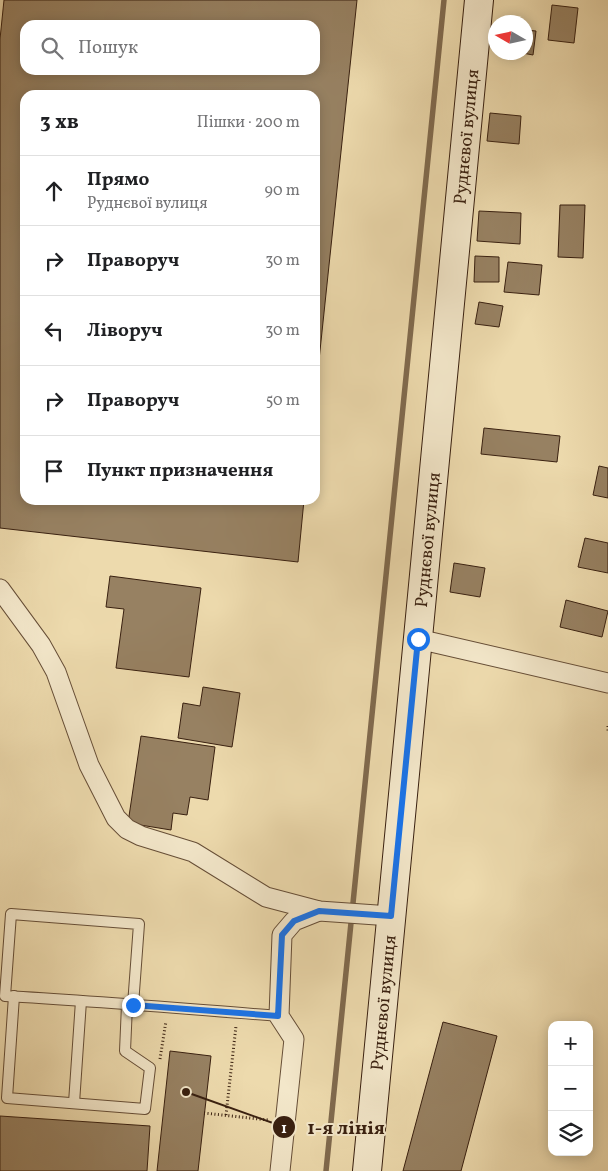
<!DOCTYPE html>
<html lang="uk">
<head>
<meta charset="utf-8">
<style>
	:root { --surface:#fff; --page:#f2f2f2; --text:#202124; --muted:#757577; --line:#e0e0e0 }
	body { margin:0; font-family:Vollkorn,serif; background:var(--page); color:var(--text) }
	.controls { position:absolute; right:15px; bottom:15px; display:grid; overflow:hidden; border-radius:10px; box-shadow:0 2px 12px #0003 }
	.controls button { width:45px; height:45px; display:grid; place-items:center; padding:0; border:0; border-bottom:1px solid var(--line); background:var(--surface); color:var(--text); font:25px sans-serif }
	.compass { position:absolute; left:488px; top:15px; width:45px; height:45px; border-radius:50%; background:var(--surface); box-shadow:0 2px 12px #0003; rotate:279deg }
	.stop { position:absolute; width:15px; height:15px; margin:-11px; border:4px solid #1a73e8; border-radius:50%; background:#fff }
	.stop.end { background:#1a73e8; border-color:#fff; box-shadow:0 1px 5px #0008 }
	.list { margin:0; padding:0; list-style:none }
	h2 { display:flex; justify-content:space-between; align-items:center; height:65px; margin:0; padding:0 20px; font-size:21px }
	h2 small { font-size:16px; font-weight:400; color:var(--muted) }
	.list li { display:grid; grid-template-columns:32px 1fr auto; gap:15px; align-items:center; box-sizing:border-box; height:70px; padding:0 20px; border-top:1px solid var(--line) }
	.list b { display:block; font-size:19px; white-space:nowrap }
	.list p { margin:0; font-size:16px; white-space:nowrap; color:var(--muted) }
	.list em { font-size:16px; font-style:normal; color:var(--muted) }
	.icon { flex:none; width:28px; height:28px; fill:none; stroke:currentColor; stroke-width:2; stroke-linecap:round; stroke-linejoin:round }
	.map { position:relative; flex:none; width:608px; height:1171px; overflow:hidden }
	.search { position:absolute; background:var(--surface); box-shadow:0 2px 12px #0003; left:20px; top:20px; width:300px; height:55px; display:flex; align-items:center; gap:12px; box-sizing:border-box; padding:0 18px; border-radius:15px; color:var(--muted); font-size:19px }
	.panel { position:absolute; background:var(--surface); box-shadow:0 2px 12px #0003; left:20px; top:90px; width:300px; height:415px; border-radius:15px }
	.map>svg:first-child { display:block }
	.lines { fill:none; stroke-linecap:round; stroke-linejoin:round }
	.stream { stroke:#806a4e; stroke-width:5.5 }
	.building { fill:#978162; stroke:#392010; fill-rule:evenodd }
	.lane-casing { stroke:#664e37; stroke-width:12 }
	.street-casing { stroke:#664e37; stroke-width:21 }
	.secondary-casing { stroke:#392010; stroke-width:30 }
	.path { stroke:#392010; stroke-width:3; stroke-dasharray:1 2.5; stroke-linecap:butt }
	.lane { stroke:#f3e7ca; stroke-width:10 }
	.street { stroke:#f3e7ca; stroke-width:19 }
	.secondary { stroke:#f3e7ca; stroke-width:28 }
	.route { stroke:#1a73e8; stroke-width:6 }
	.labels { text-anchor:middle; stroke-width:4; stroke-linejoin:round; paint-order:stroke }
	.street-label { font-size:18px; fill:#392010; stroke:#f3e7ca }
	.leader { fill:none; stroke:#392010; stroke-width:2 }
	.callout-dot { fill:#392010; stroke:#f3e7ca; stroke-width:2 }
	.mark-label { font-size:15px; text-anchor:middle; font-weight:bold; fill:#fff }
	.callout-label { font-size:19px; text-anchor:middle; font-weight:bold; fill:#392010; stroke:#f3e7ca; stroke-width:4; stroke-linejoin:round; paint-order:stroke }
</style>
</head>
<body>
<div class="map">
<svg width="608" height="1171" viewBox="0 0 608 1171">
	<rect width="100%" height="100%" fill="#eddaad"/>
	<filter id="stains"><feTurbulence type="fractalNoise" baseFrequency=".004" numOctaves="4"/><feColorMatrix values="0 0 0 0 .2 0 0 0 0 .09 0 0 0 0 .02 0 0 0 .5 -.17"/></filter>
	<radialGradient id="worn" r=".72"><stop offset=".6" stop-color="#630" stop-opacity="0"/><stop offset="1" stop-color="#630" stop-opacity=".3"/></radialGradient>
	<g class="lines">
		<path class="stream" d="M326,1171L444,0"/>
	</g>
	<g class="building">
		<path d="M4,0H357L315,398V95H25V500H304L298,562L0,528V39ZM25,25H315V70H25Z"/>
		<path d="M552,5L578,8L574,43L548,40Z"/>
		<path d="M526,30L536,31L533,55L517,52H526Z"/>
		<path d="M490,113L521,116L519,144L487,141Z"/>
		<path d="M560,205H585L583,258L558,257Z"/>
		<path d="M479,211L521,213L520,244L477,241Z"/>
		<path d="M475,256L499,257V282H474Z"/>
		<path d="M508,262L542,265L539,295L504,292Z"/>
		<path d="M479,302L503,306L499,327L475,324Z"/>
		<path d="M484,428L560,436L557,462L481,454Z"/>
		<path d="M599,466L608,468V498L593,495Z"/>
		<path d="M585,538L608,543V573L578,567Z"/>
		<path d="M454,563L485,568L480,597L450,592Z"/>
		<path d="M110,576L201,588L189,677L116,668L124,609L106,607Z"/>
		<path d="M566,600L608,611L602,637L560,627Z"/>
		<path d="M203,687L240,693L232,747L178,738L183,703L200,706Z"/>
		<path d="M141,736L215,747L208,800L190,797L187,815L173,813L171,830L128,823Z"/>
		<path d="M443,1022L497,1036L461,1171H403Z"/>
		<path d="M170,1051L211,1056L198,1171H157Z"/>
		<path d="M0,1116L150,1126L147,1171H0Z"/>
	</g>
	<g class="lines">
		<defs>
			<g id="lane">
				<path d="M14,996L7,1098L145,1109L150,1068L125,1051L127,1005"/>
				<path d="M133,1005L139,924L11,914L5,996C96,1001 187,1009 279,1016"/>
				<path d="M74,1103L81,1001"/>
			</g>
			<g id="street">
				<path d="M0,589L41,645L56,672L89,765L116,818L127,829L141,836L193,852L266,897L319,911L391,916"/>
				<path d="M418,639L608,683"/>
				<path d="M280,1171L294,1039L279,1016L282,935L294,921L319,911"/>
			</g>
			<g id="secondary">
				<path id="s1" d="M367,1171L479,0"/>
			</g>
		</defs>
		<use href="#lane" class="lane-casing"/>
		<use href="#street" class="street-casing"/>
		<use href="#secondary" class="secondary-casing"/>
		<g class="path">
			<path d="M608,726V733"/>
			<path d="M160,1059L166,1021"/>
			<path d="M204,1113L268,1120"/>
			<path d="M226,1115L236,1026"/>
		</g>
		<use href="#lane" class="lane"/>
		<use href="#street" class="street"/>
		<use href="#secondary" class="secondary"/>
	</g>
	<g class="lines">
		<path class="route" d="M133,1005L278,1016L282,935L294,921L319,911L391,916L418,639"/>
	</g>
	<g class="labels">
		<g class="street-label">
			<text dy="6" stroke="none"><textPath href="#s1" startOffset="1039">Руднєвої вулиця</textPath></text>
			<text dy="6" stroke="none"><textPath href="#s1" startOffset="634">Руднєвої вулиця</textPath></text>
			<text dy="6" stroke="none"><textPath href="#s1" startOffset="169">Руднєвої вулиця</textPath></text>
		</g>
	</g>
	<path class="leader" d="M186 1092L284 1127"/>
	<g class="callout-dot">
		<circle cx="186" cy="1092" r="5"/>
		<circle cx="284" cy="1127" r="12"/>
	</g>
	<g class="mark-label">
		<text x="284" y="1133">1</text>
	</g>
	<g class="callout-label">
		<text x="346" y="1134">1-я лінія</text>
	</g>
	<rect width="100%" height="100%" filter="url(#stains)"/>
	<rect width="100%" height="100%" fill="url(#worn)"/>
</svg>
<div class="controls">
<button>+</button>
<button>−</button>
<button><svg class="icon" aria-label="layers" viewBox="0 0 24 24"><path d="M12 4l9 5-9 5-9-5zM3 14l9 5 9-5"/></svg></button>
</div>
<svg class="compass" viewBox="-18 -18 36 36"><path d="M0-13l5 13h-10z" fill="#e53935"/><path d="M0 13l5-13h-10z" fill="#757577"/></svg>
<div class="stop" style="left:418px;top:639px"></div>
<div class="stop end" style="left:133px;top:1005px"></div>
<div class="search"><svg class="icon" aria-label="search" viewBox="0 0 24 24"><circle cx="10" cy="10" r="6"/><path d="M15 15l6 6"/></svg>Пошук</div>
<section class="panel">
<h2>3 хв<small>Пішки · 200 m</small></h2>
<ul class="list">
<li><svg class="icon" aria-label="ahead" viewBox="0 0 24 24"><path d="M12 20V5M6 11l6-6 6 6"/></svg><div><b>Прямо</b><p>Руднєвої вулиця</p></div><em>90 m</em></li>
<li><svg class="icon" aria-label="right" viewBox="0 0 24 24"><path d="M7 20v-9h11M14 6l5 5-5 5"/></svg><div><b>Праворуч</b></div><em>30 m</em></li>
<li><svg class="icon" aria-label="left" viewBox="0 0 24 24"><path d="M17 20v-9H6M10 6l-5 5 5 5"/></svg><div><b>Ліворуч</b></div><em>30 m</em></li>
<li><svg class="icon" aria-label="right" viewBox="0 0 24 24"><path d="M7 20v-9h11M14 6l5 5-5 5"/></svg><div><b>Праворуч</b></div><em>50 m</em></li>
<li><svg class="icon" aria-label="arrive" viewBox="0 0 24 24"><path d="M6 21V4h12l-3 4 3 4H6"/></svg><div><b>Пункт призначення</b></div></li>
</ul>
</section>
</div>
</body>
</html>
